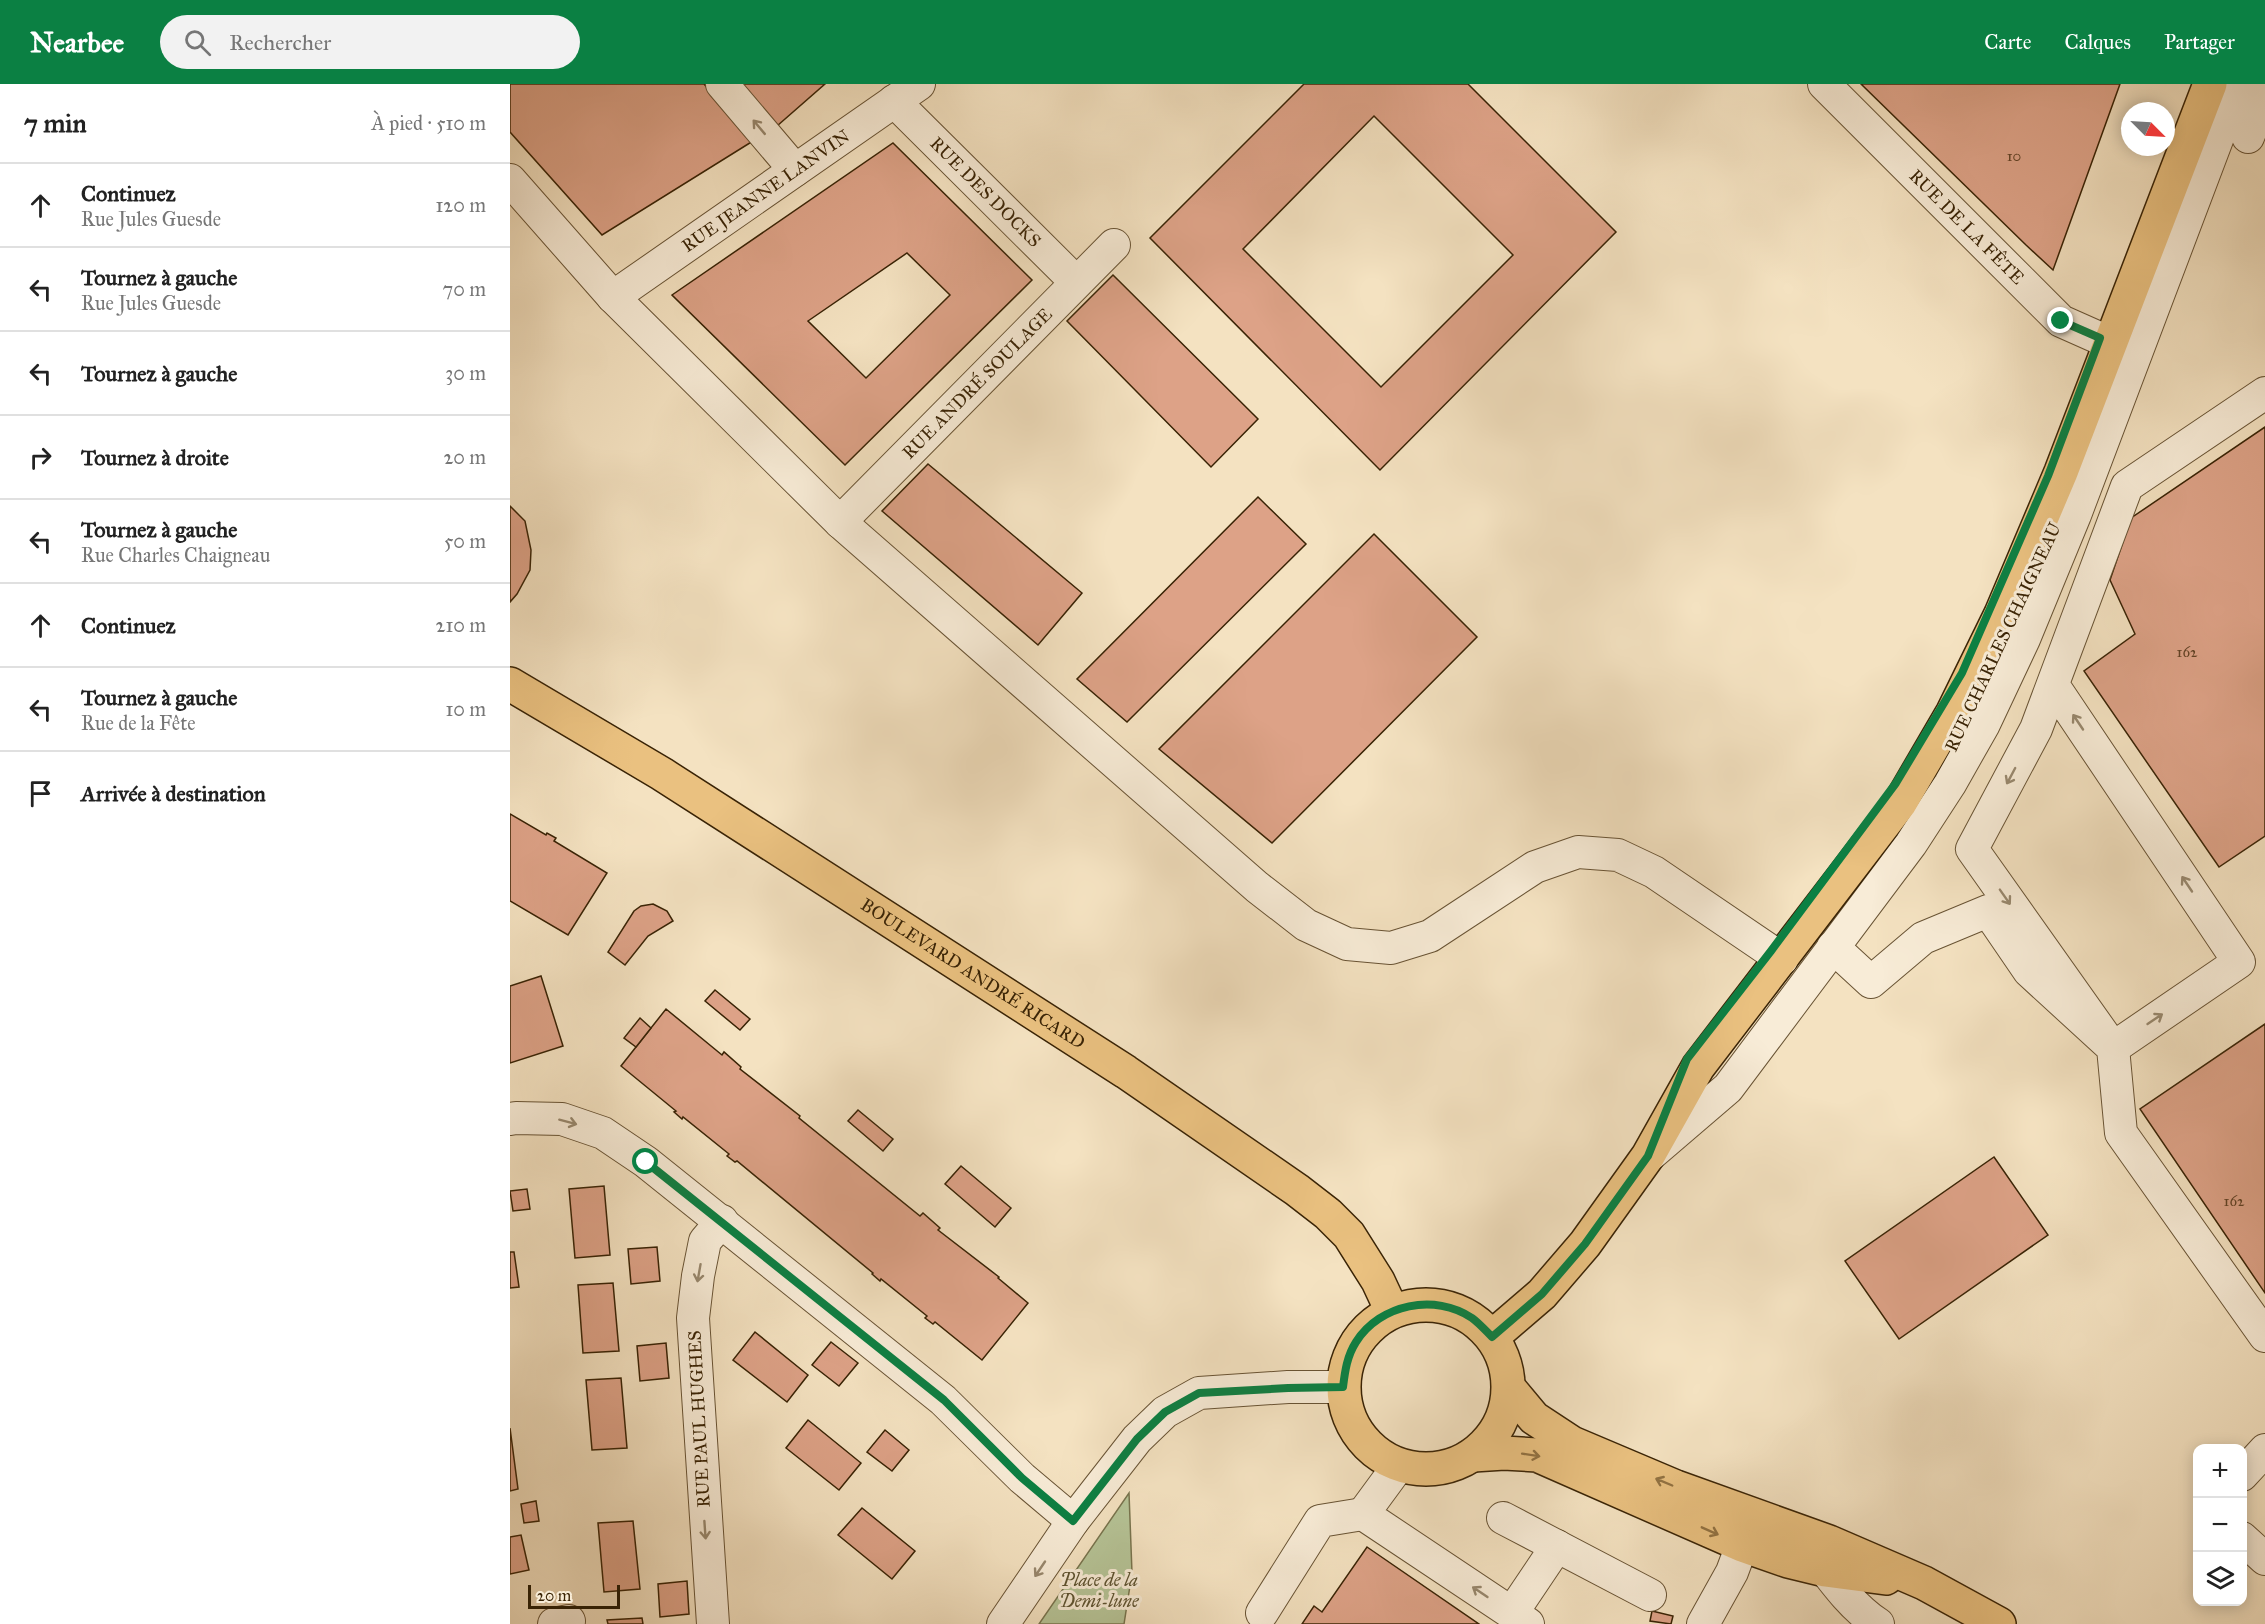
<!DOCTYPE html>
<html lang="fr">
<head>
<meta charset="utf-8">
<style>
	:root { --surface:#fff; --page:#f2f2f2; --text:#222; --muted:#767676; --line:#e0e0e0; --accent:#0b8043 }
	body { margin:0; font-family:"IM FELL Great Primer",serif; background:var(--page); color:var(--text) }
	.controls { position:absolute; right:18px; bottom:18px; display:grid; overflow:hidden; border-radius:12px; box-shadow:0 3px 15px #0003 }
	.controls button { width:54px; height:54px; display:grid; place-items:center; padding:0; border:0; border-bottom:2px solid var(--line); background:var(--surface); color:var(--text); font:30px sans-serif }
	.compass { position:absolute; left:1611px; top:18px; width:54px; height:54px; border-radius:50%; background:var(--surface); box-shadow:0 3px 15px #0003; rotate:114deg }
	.scale { position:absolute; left:18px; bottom:15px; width:92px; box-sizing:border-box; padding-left:6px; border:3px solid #392305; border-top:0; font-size:16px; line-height:21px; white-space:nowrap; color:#392305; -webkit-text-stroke:4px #f8ecd7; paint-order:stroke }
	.stop { position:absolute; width:18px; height:18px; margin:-14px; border:4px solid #0b8043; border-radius:50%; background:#fff }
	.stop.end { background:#0b8043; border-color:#fff; box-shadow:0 2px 6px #0008 }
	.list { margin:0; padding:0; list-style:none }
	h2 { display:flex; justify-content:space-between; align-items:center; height:78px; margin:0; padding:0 24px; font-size:26px }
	h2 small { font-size:20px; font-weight:400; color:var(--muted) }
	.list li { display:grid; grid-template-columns:39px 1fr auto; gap:18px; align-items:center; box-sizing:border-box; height:84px; padding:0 24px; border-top:2px solid var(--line) }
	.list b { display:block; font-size:22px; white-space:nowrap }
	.list p { margin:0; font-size:20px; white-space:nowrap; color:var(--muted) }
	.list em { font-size:20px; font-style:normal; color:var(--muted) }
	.icon { flex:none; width:33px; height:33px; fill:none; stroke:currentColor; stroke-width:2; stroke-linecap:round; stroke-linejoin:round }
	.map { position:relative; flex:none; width:1755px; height:1540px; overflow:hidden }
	header { display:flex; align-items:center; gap:36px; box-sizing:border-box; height:84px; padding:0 30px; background:var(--accent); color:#fff }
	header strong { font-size:28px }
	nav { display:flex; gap:33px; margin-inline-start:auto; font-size:21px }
	.search { width:420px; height:54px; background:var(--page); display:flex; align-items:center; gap:15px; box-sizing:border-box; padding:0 21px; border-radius:33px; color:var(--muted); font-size:22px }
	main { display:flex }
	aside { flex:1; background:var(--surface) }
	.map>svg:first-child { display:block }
	.green { fill:#b6c497; stroke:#78744e; stroke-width:1.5 }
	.building { fill:#dda287; stroke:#392305; stroke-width:1.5; fill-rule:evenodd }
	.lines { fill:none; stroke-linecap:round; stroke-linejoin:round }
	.minor-casing { stroke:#685334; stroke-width:34 }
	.major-casing { stroke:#392305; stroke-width:36 }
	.minor { stroke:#f8ecd7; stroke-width:32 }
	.major { stroke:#eac180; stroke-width:33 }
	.oneway { stroke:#98886e }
	.oneway2 { stroke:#927242 }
	.route { stroke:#0b8043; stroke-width:8 }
	.labels { text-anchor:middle; stroke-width:6; stroke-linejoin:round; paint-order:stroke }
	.number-label { font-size:15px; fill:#624326 }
	.street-label { font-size:18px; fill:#392305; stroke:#f8ecd7 }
	.park-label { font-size:18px; font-style:italic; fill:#5e5331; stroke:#f8ecd7 }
</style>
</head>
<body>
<header>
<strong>Nearbee</strong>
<div class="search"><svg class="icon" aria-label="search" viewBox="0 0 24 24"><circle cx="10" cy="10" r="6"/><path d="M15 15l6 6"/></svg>Rechercher</div>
<nav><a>Carte</a><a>Calques</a><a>Partager</a></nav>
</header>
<main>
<aside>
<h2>7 min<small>À pied · 510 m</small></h2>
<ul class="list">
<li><svg class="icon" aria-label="ahead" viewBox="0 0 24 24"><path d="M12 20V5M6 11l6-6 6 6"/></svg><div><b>Continuez</b><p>Rue Jules Guesde</p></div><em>120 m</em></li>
<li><svg class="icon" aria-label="left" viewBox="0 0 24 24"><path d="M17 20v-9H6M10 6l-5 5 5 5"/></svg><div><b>Tournez à gauche</b><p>Rue Jules Guesde</p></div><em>70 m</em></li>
<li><svg class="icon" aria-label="left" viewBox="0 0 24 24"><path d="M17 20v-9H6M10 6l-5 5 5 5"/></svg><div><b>Tournez à gauche</b></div><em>30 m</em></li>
<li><svg class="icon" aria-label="right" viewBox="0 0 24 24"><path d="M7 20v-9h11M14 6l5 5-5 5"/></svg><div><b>Tournez à droite</b></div><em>20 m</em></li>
<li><svg class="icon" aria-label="left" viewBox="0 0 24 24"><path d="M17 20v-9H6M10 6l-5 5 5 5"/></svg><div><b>Tournez à gauche</b><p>Rue Charles Chaigneau</p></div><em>50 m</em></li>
<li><svg class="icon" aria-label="ahead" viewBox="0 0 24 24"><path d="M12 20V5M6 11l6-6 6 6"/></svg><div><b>Continuez</b></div><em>210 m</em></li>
<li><svg class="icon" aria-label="left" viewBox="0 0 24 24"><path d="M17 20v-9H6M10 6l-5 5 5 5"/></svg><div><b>Tournez à gauche</b><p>Rue de la Fête</p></div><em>10 m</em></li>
<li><svg class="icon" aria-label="arrive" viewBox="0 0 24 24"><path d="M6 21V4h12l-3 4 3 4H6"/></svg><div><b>Arrivée à destination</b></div></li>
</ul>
</aside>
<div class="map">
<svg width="1755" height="1540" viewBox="0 0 1755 1540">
	<rect width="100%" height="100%" fill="#f4e2c1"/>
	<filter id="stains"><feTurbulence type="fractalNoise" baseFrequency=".00333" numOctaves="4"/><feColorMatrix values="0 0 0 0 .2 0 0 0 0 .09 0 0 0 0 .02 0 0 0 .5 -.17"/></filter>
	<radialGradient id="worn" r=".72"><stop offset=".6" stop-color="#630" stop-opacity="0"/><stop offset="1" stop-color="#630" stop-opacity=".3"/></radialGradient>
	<path class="green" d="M619,1409L622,1489L614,1540H529Z"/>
	<g class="building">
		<path d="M0,0H194L243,57L92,151L0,48Z"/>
		<path d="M230,0H315L267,42Z"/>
		<path d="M794,0H958L1106,148L870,386L640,154ZM864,32L1003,171L871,303L733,165Z"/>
		<path d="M1351,0H1610L1543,186L1516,161Z"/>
		<path d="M383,59L522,196L335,381L162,211ZM397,169L440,211L356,294L298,237Z"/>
		<path d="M603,191L748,335L701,383L557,237Z"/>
		<path d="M1755,343V752L1709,783L1574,587L1625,550L1600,496L1621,434Z"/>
		<path d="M418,380L572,509L528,561L372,427Z"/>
		<path d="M748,413L796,460L617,638L567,595Z"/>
		<path d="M0,422L15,437L21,466L20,486L7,510L0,518Z"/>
		<path d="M864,450L967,553L762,759L649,665Z"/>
		<path d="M0,730L36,751L37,749L46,754L44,757L97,789L58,851L0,817Z"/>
		<path d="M143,820L157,827L163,837L138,852L115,881L98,868L124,827L131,822Z"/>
		<path d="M31,892L53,962L0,979V902Z"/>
		<path d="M205,906L240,935L230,946L195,917Z"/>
		<path d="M156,925L212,971L214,968L231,983L230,985L290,1032L289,1034L410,1132L413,1129L430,1144L428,1146L489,1193L488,1194L518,1219L472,1276L425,1238L423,1240L415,1234L417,1232L371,1195L370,1197L362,1190L363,1189L227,1077L225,1078L217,1072L219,1070L173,1033L172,1035L164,1028L166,1027L111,982Z"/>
		<path d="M130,934L141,944L126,963L114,954Z"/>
		<path d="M1755,940V1209L1630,1025Z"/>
		<path d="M348,1026L383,1055L373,1067L338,1037Z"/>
		<path d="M1484,1073L1538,1151L1389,1255L1335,1177Z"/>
		<path d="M451,1082L501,1124L485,1143L435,1100Z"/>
		<path d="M94,1102L100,1171L65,1174L59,1105Z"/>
		<path d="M17,1105L20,1125L3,1127L0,1107Z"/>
		<path d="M147,1163L150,1197L121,1200L118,1165Z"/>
		<path d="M0,1168H4L9,1203L0,1204Z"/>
		<path d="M103,1199L109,1267L73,1269L68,1201Z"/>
		<path d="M245,1248L298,1291L277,1318L223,1276Z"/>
		<path d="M321,1258L348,1279L329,1302L302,1281Z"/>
		<path d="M156,1259L159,1294L130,1297L127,1262Z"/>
		<path d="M111,1294L117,1364L82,1366L76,1296Z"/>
		<path d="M298,1336L351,1379L329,1406L276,1364Z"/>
		<path d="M0,1344L8,1405L0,1407Z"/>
		<path d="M375,1346L399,1366L382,1387L357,1368Z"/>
		<path d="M26,1417L29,1437L14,1439L11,1420Z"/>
		<path d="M352,1424L405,1467L382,1495L328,1451Z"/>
		<path d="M123,1437L130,1505L94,1508L88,1439Z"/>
		<path d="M11,1451L19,1486L0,1490V1453Z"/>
		<path d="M857,1463L969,1540H792L804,1522L812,1528Z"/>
		<path d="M177,1497L179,1530L150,1533L148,1500Z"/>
		<path d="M1142,1527L1163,1532L1161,1540L1140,1537Z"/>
		<path d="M132,1534L133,1540H98L97,1536Z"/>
	</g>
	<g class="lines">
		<defs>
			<g id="minor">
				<path d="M212,0L285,86"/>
				<path id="s1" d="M1314,0L1551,237L1614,265"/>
				<path id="s2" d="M384,17L566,198"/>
				<path d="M1738,53L1755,11"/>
				<path d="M0,96L103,213L330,438L747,803L796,841L837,860L881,864L920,852L1025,783L1068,768L1108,771L1144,788L1272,875"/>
				<path id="s3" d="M103,213L409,0"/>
				<path id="s4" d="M330,438L604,161"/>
				<path d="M1543,601L1729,878L1603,964L1462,765L1526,645L1617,402L1755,309"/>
				<path d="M1323,863L1361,898L1413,854L1478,827L1519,887L1603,964L1611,1049L1755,1252"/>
				<path d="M0,1035L6,1034L52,1035L93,1049L136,1078L433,1316L512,1394L563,1437"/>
				<path d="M1141,1070L1218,1004L1401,760L1440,700L1474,640L1514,555L1565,431L1728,0"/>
				<path d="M889,1381L853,1430L1018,1540"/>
				<path d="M1732,1391L1755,1366"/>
				<path d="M993,1434L1140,1511"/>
				<path d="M1732,1454L1755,1475"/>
				<path d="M1304,1471C1323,1496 1342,1523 1368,1540"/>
				<path d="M752,1529L810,1437L853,1430"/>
				<path d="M1002,1529L1047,1462"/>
				<path d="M44,1540L59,1537"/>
				<path d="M203,1540L183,1234L188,1192L195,1157L212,1137"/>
				<path d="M493,1540L563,1437L627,1355L655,1328L689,1309L778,1303H833"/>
				<path d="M1193,1540L1222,1488L1232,1461"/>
			</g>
			<g id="major">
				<path id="s5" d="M0,600L152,690L616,988L787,1106L818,1130L839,1151L868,1197L882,1227"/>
				<circle cx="916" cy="1303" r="82"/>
				<path d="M982,1253L1032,1210L1075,1160L1138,1072L1188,983L1390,719L1443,628L1491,530L1551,388L1700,0"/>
				<path d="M999,1304L1024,1334L1062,1359L1166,1403L1319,1458L1414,1499L1489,1540"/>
				<path d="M963,1371L994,1369L1027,1371L1232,1461L1278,1477L1315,1486L1376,1494"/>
			</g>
		</defs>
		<use href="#minor" class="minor-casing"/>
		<use href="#major" class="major-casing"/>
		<use href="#minor" class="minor"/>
		<use href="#major" class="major"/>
	</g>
	<defs><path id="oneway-shaft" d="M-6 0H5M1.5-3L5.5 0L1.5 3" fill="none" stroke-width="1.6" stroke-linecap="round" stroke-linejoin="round" transform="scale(1.5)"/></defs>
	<g class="oneway">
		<use href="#oneway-shaft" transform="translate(249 43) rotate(-130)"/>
		<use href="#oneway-shaft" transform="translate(1568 638) rotate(-124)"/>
		<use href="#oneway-shaft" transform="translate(1501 692) rotate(118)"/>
		<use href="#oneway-shaft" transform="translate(1677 800) rotate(-124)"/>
		<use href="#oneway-shaft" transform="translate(1495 813) rotate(55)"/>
		<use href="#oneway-shaft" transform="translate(1645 935) rotate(-34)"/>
		<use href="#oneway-shaft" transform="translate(58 1038) rotate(15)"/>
		<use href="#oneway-shaft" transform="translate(189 1189) rotate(100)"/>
		<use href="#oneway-shaft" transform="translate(195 1446) rotate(86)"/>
		<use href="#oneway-shaft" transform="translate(530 1485) rotate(124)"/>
		<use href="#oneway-shaft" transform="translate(970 1508) rotate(-146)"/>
	</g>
	<g class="oneway2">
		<use href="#oneway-shaft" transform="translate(1021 1371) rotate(9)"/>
		<use href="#oneway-shaft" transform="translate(1154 1398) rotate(-157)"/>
		<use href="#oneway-shaft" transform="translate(1200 1447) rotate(24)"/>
	</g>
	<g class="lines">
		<path class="route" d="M136,1078L434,1316L512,1394L563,1437L627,1355L655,1328L689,1309L778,1304L833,1303C835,1287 837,1272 846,1258C870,1220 925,1209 962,1234C969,1239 976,1247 982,1253L1032,1210L1075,1160L1138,1072L1177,975L1261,867L1386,699L1452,589L1538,392L1590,254L1551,237"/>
	</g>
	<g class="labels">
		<g class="number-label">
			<text x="1504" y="77">10</text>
			<text x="1677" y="573">162</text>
			<text x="1724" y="1122">162</text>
		</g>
		<g class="street-label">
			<text dy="6" stroke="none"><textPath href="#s3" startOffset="186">RUE JEANNE LANVIN</textPath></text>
			<text dy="6" stroke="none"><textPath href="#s2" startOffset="129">RUE DES DOCKS</textPath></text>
			<text dy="6" stroke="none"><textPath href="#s1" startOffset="202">RUE DE LA FÊTE</textPath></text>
			<text dy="6" stroke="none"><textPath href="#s4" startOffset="195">RUE ANDRÉ SOULAGE</textPath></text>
			<text transform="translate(1493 553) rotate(-65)" y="6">RUE CHARLES CHAIGNEAU</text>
			<text dy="6" stroke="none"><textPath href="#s5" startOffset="546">BOULEVARD ANDRÉ RICARD</textPath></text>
			<text transform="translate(189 1335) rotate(-93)" y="6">RUE PAUL HUGHES</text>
		</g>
		<g class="park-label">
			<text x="589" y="1502">Place de la<tspan x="589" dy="21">Demi-lune</tspan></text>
		</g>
	</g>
	<rect width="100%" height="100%" filter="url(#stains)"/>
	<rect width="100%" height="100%" fill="url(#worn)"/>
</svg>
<div class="controls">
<button>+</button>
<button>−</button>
<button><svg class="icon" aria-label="layers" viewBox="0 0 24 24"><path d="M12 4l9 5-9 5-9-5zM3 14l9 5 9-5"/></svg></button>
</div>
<svg class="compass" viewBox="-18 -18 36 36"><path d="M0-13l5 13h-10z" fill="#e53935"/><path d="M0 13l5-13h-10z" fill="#767676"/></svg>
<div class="scale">20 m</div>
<div class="stop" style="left:136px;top:1078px"></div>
<div class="stop end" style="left:1551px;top:237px"></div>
</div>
</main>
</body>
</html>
